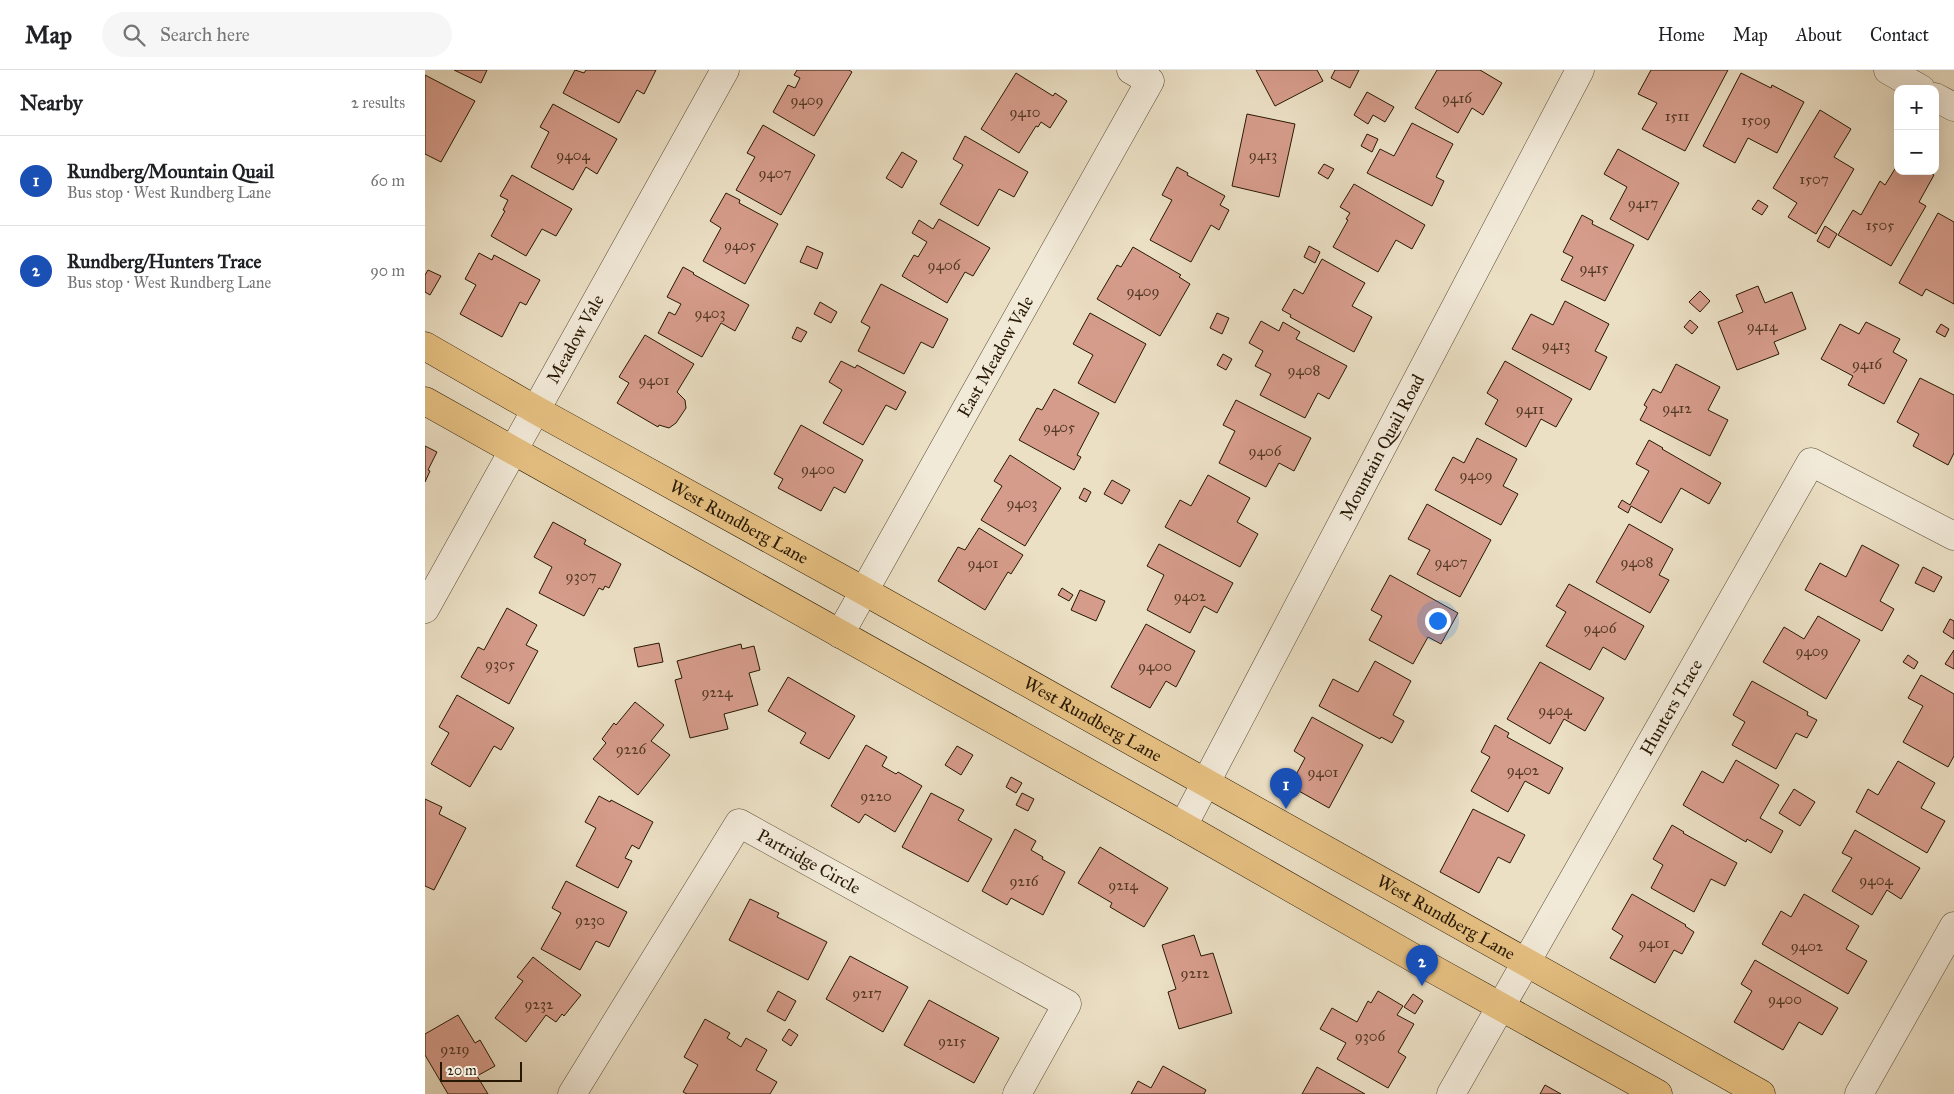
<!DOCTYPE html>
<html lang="en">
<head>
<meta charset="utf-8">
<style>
	:root { --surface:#fff; --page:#f6f6f6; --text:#202124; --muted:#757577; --line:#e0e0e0; --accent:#7c3aed }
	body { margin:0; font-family:"IM FELL Great Primer",serif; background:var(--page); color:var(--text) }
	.controls { position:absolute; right:15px; top:15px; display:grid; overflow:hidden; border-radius:10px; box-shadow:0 5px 20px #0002 }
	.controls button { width:45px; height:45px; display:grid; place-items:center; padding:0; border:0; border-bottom:1px solid var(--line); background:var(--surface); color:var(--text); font:25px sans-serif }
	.scale { position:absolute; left:15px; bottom:12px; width:82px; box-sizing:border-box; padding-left:5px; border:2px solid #271803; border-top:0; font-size:14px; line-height:18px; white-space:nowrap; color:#271803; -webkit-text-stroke:4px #f2ead9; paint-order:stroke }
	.you { position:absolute; left:1012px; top:550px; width:18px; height:18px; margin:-12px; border:4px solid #fff; border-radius:50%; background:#1a73e8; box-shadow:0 0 0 8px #1a73e833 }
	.badge { display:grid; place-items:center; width:32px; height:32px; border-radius:50%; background:var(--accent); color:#fff; font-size:16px; font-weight:700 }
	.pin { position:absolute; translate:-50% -41px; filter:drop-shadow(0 1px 2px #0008) }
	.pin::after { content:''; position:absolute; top:26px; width:18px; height:15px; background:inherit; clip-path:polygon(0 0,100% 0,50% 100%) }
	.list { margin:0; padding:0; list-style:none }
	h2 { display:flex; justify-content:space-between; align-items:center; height:65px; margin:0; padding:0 20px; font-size:21px }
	h2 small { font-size:16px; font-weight:400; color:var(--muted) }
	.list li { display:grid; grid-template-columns:32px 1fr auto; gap:15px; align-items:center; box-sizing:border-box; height:90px; padding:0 20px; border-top:1px solid var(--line) }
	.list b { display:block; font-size:19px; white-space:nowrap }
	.list p { margin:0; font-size:16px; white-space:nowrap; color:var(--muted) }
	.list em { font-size:16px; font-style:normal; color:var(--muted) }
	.icon { flex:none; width:28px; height:28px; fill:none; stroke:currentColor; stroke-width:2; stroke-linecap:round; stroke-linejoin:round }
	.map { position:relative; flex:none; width:1529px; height:1024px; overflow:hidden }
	header { display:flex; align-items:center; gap:30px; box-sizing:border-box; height:70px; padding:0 25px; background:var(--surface); border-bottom:1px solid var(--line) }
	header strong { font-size:24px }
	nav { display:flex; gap:28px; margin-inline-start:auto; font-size:18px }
	.search { width:350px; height:45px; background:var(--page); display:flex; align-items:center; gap:12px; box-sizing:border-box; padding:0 18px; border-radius:28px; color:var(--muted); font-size:19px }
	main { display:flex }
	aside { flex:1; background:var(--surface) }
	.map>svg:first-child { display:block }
	.building { fill:#d69c8b; stroke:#271803 }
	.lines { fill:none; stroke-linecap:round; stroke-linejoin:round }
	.minor-casing { stroke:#584a33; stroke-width:29 }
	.major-casing { stroke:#271803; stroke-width:29 }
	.minor { stroke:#f2ead9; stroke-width:28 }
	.major { stroke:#e6c082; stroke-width:28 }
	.labels { text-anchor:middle; stroke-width:4.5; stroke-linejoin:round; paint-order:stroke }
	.number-label { font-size:15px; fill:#533925 }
	.street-label { font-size:18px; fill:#271803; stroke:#f2ead9 }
</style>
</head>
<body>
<header>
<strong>Map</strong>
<div class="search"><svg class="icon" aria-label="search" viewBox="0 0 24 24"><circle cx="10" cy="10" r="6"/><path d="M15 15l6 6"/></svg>Search here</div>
<nav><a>Home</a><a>Map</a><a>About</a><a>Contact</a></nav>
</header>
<main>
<aside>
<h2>Nearby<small>2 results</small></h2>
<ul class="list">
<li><span class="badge" style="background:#1a4fb4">1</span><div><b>Rundberg/Mountain Quail</b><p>Bus stop · West Rundberg Lane</p></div><em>60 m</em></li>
<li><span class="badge" style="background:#1a4fb4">2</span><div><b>Rundberg/Hunters Trace</b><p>Bus stop · West Rundberg Lane</p></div><em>90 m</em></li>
</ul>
</aside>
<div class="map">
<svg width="1529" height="1024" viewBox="0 0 1529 1024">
	<rect width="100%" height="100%" fill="#ebdfc4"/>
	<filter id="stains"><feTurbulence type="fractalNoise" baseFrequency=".004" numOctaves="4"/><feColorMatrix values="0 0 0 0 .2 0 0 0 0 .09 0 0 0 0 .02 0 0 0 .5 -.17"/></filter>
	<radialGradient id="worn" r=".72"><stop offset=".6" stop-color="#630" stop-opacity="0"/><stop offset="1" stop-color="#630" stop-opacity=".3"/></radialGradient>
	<g class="building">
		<path d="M29,0H62L56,13Z"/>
		<path d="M150,0L159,3L161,0H231L219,24L212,20L194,53L138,23Z"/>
		<path d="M372,0H424L427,2L389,66L348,42L363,15L370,18L375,8L369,5Z"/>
		<path d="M831,0H892L898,11L850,36Z"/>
		<path d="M910,0H934L925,18L906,8Z"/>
		<path d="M1012,0H1055L1077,13L1058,45L1047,38L1033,63L990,38Z"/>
		<path d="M1226,0H1303L1260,81L1217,59L1232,33L1213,24Z"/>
		<path d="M591,3L628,26L630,23L642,31L625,58L616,52L613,57L611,56L594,83L556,59Z"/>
		<path d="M1316,3L1346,18L1347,15L1379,32L1352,83L1323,68L1310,93L1278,76Z"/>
		<path d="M0,5L50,31L16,92L0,84Z"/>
		<path d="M942,22L969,37L960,52L948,45L943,54L929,45Z"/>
		<path d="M128,34L192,69L172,104L161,97L148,120L106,97L124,62L115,57Z"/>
		<path d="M1395,40L1426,59L1409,87L1429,99L1391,164L1363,147L1372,133L1348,118Z"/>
		<path d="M822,44L870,54L854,127L807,116Z"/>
		<path d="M987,53L1028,74L1011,107L1019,111L1007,136L942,103L955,79L969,86Z"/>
		<path d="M338,55L390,85L356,145L311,120L330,87L322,83Z"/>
		<path d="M942,64L953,69L947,82L936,76Z"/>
		<path d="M540,66L603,102L589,127L574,119L553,156L515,134L538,95L528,89Z"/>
		<path d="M1193,79L1254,113L1223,170L1185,149L1202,117L1179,104Z"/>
		<path d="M477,82L492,91L477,118L461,108Z"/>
		<path d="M899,94L909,99L903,109L893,103Z"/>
		<path d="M1473,94V101H1502L1509,105L1494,132L1501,136L1466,196L1413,165L1428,140L1436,145L1455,111L1460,115Z"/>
		<path d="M752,97L763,103L762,105L800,126L795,135L804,140L794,160L786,155L766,192L725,170L747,130L737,125Z"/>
		<path d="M87,105L147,139L131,166L117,159L101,186L66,166L80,141L78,140L83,130L75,126Z"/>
		<path d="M929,114L1000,155L987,179L971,170L953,202L908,177L923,150L921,149L925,143L915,137Z"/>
		<path d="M301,123L315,130L314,133L353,154L320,214L278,191L296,158L285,151Z"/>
		<path d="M1333,130L1343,136L1337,145L1327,139Z"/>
		<path d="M1513,143L1529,152V234L1501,219L1497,226L1474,213Z"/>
		<path d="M1157,145L1168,151L1167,154L1209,175L1180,231L1136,210L1148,187L1138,182Z"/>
		<path d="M514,149L565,178L548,206L540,202L522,233L477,206L489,185L493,187L502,172L487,163L494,150L508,159Z"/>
		<path d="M1400,156L1412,164L1404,178L1392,171Z"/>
		<path d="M382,176L398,183L392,199L375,192Z"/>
		<path d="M884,176L895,182L890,193L879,187Z"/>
		<path d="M708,177L756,205L754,207L765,214L735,266L672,229L692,195L696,197Z"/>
		<path d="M54,183L67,190L69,185L115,210L101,235L95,232L77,267L35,244L51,215L40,209Z"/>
		<path d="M897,189L940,213L927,236L947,247L929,282L865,247L866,245L857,240L869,219L878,224Z"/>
		<path d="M258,197L269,203L268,204L324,235L310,261L296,253L277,287L233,263L244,242L250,245L256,234L242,227Z"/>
		<path d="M3,200L16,206L5,225L0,222V205Z"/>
		<path d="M456,214L523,249L508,278L496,272L479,304L433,281L445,257L436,252Z"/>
		<path d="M1333,216L1340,233L1367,222L1381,259L1349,272L1354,284L1312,300L1293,252L1318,242L1311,225Z"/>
		<path d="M1275,221L1285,231L1275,242L1264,232Z"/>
		<path d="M1140,231L1184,254L1170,281L1182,287L1165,320L1087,279L1106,244L1128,255Z"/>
		<path d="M395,232L412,242L406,253L389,244Z"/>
		<path d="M665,243L721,274L690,333L653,313L668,285L648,274Z"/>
		<path d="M792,243L804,248L797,264L785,258Z"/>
		<path d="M1265,250L1273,257L1267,264L1259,257Z"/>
		<path d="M836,251L854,261L858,252L875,262L871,269L922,296L904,329L893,323L880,348L835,325L846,304L830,296L838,281L824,273Z"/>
		<path d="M1441,252L1475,269L1468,282L1482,290L1459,334L1423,315L1428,306L1396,289L1415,254L1434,264Z"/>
		<path d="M1516,254L1524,259L1520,267L1511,262Z"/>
		<path d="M372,257L382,262L376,272L367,268Z"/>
		<path d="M220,265L269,294L252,322L260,330L261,338L251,353L244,358L234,355L233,357L192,333L204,313L194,307Z"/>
		<path d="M798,284L807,289L801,300L792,295Z"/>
		<path d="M416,291L430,298L432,295L481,322L471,340L461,335L438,375L398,353L417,320L404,312Z"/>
		<path d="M1080,291L1147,329L1131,357L1116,349L1101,377L1060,354L1073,330L1062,323Z"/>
		<path d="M1251,294L1295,317L1283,340L1303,350L1285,386L1215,350L1222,337L1219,335L1228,319L1236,323Z"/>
		<path d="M1495,308L1529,325V383L1523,395L1488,376L1494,364L1472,352Z"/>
		<path d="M629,319L674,343L652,385L656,387L649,400L594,370L612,338L617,340Z"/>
		<path d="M811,330L886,368L869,401L854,393L841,417L794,393L810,361L798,355Z"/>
		<path d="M376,355L438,390L420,423L409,417L396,441L353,418L358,409L349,404Z"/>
		<path d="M1052,368L1092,389L1078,416L1093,424L1076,455L1010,420L1028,387L1039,393Z"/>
		<path d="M1224,370L1238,378L1237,379L1296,413L1284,434L1256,418L1236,453L1206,436L1203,443L1193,437L1197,430L1205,435L1224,401L1211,394Z"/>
		<path d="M0,376L12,382L3,400L5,401L0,412Z"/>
		<path d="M585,385L636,418L600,476L556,450L577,416L569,411Z"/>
		<path d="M783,405L825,428L812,452L833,464L815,497L740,457L755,430L766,436Z"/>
		<path d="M687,410L705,420L697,434L679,424Z"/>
		<path d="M659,418L666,422L661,432L654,428Z"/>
		<path d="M1002,434L1066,470L1035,527L992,504L1005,480L983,469Z"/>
		<path d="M128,452L161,470L159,474L196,494L184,518L180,516L178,520L174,518L159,546L114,523L127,497L109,487Z"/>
		<path d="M1204,454L1248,479L1234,505L1244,510L1225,543L1171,512Z"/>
		<path d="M554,458L598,485L586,504L583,502L560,540L513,511L533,477L540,480Z"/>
		<path d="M734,474L808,513L792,543L779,536L765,563L722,540L739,505L722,496Z"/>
		<path d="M1437,475L1474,495L1455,531L1469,539L1457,561L1380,520L1395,493L1421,507Z"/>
		<path d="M1498,497L1517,507L1509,522L1490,513Z"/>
		<path d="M965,505L1033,543L1016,574L1003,567L988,594L944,570L957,546L946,540Z"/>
		<path d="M1144,514L1219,556L1200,590L1178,577L1165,600L1121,576L1141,542L1131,536Z"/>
		<path d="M637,518L648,525L644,531L633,525Z"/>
		<path d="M655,520L680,531L671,551L646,540Z"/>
		<path d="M82,538L112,555L101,575L113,581L84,634L36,607L53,577L59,580Z"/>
		<path d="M1393,546L1435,570L1401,629L1338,592L1359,557L1379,569Z"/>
		<path d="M1525,549L1529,551V569L1518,562Z"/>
		<path d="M721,554L770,581L751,617L741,611L725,638L686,617Z"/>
		<path d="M234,573L238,592L213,597L209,578Z"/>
		<path d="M316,574L317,579L329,576L335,600L324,603L333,635L299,644L303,659L265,668L250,610L257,608L252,591Z"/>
		<path d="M1529,580V599L1520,594Z"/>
		<path d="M1483,585L1493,592L1489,599L1478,592Z"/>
		<path d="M950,591L986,611L968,645L979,651L967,673L956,667L955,669L894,636L908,609L933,622Z"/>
		<path d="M1115,592L1179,628L1160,661L1139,649L1125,674L1082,649Z"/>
		<path d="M1496,605L1529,624V686L1523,697L1478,672L1498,636L1483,628Z"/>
		<path d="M363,607L430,646L404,689L375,673L381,663L343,641Z"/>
		<path d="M1327,611L1383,642L1382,645L1392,650L1382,668L1371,663L1351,699L1307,675L1320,652L1308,645Z"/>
		<path d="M32,625L89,658L76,680L69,676L45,717L6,694L24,663L14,657Z"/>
		<path d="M210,632L239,655L226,671L245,685L213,725L168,689L181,673L177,669L189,653L191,655Z"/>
		<path d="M887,647L938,675L904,738L865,716L880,688L869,681Z"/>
		<path d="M1070,655L1084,663L1082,667L1138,698L1124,724L1100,711L1083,742L1046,721L1065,687L1056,682Z"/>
		<path d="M441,675L462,687L457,696L471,704L473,702L497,716L470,762L440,744L434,753L406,736Z"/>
		<path d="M532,676L548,685L536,705L520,695Z"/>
		<path d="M1311,690L1354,715L1335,748L1358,761L1346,783L1322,769L1321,772L1258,735L1277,701L1298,713Z"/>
		<path d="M1473,691L1510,713L1496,738L1520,751L1502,783L1431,742L1443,719L1453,725Z"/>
		<path d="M586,707L597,713L591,723L581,717Z"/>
		<path d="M1369,719L1390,732L1375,756L1354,743Z"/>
		<path d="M506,723L539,740L533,750L567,769L543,812L477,777Z"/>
		<path d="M597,723L609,729L603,741L591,735Z"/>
		<path d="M174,726L185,732L186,730L228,752L214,779L207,775L200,788L207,791L193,818L151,796L171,758L160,752Z"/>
		<path d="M0,729L17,737L14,744L41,758L9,820L0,816Z"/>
		<path d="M1048,739L1100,765L1085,793L1073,787L1054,823L1015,802Z"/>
		<path d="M1247,755L1259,762L1258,763L1312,793L1300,816L1286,809L1269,842L1226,818L1238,795L1228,789Z"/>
		<path d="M590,759L611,771L606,780L618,787L617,789L640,802L618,845L586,828L582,835L557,821Z"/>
		<path d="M1430,760L1495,798L1476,829L1462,820L1447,845L1407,821L1427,788L1417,783Z"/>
		<path d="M675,777L743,818L719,857L685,837L687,833L653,813Z"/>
		<path d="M141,811L202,842L184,877L171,871L155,900L116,879L136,843L127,838Z"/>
		<path d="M1207,824L1261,855L1260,856L1269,862L1257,884L1249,880L1230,913L1185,888L1198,866L1187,859Z"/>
		<path d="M1379,824L1434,856L1421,879L1442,891L1423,924L1337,874L1356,841L1366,847Z"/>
		<path d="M325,829L354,843L352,847L402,872L383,910L304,870Z"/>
		<path d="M769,865L776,886L788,883L807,943L754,959L743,922L751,919L737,875Z"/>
		<path d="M425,886L483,917L458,962L401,929Z"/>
		<path d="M108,887L156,925L139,946L137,944L131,952L121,945L101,972L70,948L98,911L92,907Z"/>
		<path d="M1330,890L1413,938L1397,965L1374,952L1358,980L1309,952L1327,921L1316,914Z"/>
		<path d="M353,921L371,931L360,951L342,941Z"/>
		<path d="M953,921L978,936L972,945L989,954L973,982L981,987L963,1018L912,989L921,973L895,959L907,938L932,952L943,931L946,933Z"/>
		<path d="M988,924L998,931L990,944L979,937Z"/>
		<path d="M504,930L574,968L549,1013L479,975Z"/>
		<path d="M33,945L50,973L55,970L70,996L52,1006L63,1024H23L0,985V964Z"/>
		<path d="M280,949L305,963L302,968L316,977L321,968L342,980L331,1000L352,1012L345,1024H262L258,1022L273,995L259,987Z"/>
		<path d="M364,959L373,965L366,976L357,970Z"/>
		<path d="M738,996L781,1020L779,1024H706L713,1011L726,1018Z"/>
		<path d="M892,997L940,1024H877Z"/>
		<path d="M1120,1015L1136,1024H1115Z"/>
	</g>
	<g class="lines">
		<defs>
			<g id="minor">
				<path d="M1463,0L1496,19"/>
				<path d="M1510,27L1529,37"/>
				<path id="s1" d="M0,539L300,0"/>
				<path id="s2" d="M415,564L725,11L706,0"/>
				<path id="s3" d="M758,756L1155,0"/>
				<path id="s4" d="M147,1024L314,753L642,934L592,1024"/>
				<path id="s5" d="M1026,1024L1386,392L1529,466"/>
				<path d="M1434,1024L1529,856"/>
			</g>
			<g id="major">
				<path id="s6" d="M0,276L111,340L439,521L1336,1024"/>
				<path d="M0,331L758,756L1008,899L1233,1024"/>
			</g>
		</defs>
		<use href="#minor" class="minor-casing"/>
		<use href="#major" class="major-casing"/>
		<use href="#minor" class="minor"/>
		<use href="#major" class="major"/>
	</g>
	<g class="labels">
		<g class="number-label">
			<text x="1032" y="33">9416</text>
			<text x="382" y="35">9409</text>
			<text x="600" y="47">9410</text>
			<text x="1252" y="51">1511</text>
			<text x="1331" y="55">1509</text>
			<text x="148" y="90">9404</text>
			<text x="838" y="90">9413</text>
			<text x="350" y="108">9407</text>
			<text x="1389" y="114">1507</text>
			<text x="1218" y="138">9417</text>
			<text x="1455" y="160">1505</text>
			<text x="315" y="180">9405</text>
			<text x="519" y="200">9406</text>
			<text x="1169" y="203">9415</text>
			<text x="718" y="226">9409</text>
			<text x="285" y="248">9403</text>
			<text x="1337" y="261">9414</text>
			<text x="1131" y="280">9413</text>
			<text x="1442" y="299">9416</text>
			<text x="879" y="305">9408</text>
			<text x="229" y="315">9401</text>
			<text x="1252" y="343">9412</text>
			<text x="1105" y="344">9411</text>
			<text x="634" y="362">9405</text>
			<text x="840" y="386">9406</text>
			<text x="393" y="404">9400</text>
			<text x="1051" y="410">9409</text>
			<text x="597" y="438">9403</text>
			<text x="1026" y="497">9407</text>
			<text x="1212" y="497">9408</text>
			<text x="558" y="498">9401</text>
			<text x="156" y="511">9307</text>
			<text x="765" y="531">9402</text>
			<text x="1175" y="563">9406</text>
			<text x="1387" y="586">9409</text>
			<text x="75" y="599">9305</text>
			<text x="730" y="601">9400</text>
			<text x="292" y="627">9224</text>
			<text x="1130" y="645">9404</text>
			<text x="206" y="684">9226</text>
			<text x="1098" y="705">9402</text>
			<text x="898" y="707">9401</text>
			<text x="451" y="731">9220</text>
			<text x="1451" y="815">9404</text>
			<text x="599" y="816">9216</text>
			<text x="698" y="820">9214</text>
			<text x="165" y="855">9230</text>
			<text x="1229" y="878">9401</text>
			<text x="1382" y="881">9402</text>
			<text x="770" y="908">9212</text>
			<text x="442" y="928">9217</text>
			<text x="1360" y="934">9400</text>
			<text x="114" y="939">9232</text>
			<text x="945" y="971">9306</text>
			<text x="527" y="976">9215</text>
			<text x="30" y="984">9219</text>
		</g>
		<g class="street-label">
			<text dy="6" stroke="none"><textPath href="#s1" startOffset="309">Meadow Vale</textPath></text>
			<text dy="6" stroke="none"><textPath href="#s2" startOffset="318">East Meadow Vale</textPath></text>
			<text dy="6" stroke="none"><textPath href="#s3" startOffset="428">Mountain Quail Road</textPath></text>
			<text dy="6" stroke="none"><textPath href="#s6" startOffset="360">West Rundberg Lane</textPath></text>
			<text dy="6" stroke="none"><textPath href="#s5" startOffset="445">Hunters Trace</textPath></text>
			<text dy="6" stroke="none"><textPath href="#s6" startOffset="765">West Rundberg Lane</textPath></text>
			<text dy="6" stroke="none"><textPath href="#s4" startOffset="398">Partridge Circle</textPath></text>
			<text dy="6" stroke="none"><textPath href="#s6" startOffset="1170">West Rundberg Lane</textPath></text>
		</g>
	</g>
	<rect width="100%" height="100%" filter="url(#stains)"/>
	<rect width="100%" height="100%" fill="url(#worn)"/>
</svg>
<div class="controls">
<button>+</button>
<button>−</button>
</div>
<div class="scale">20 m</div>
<div class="you"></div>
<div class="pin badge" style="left:861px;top:739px;background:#1a4fb4">1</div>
<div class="pin badge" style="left:997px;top:916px;background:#1a4fb4">2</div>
</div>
</main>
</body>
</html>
